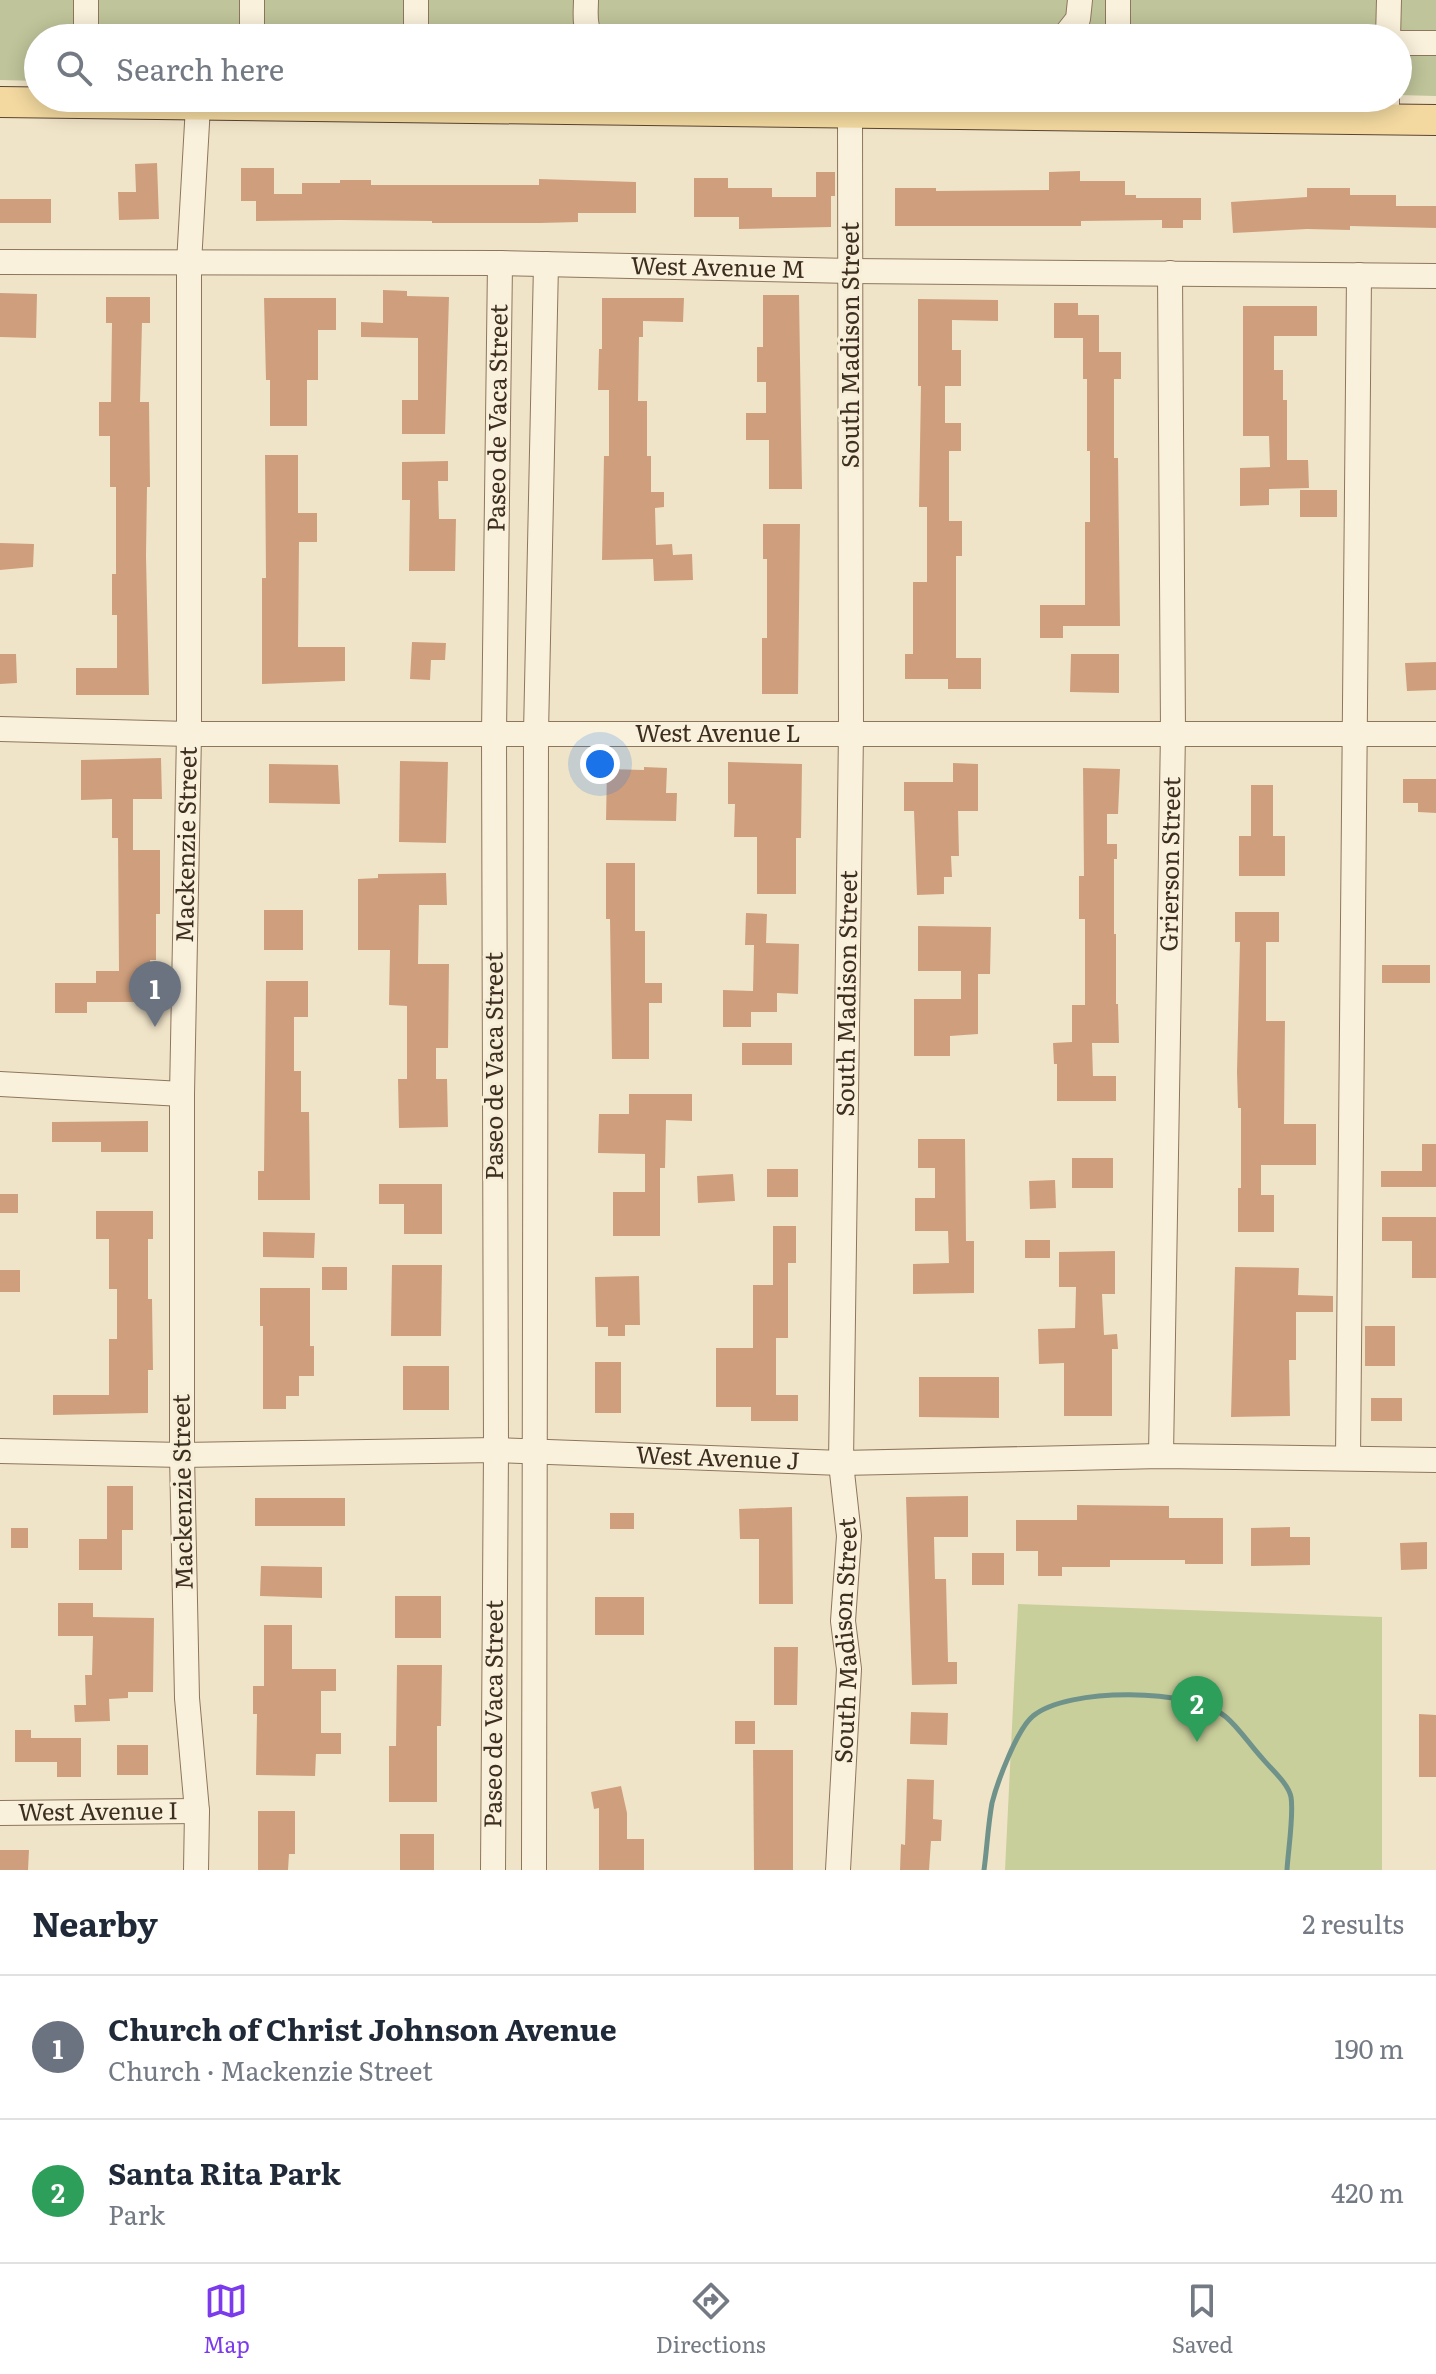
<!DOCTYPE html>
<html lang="en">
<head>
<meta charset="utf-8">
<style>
	:root { --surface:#fff; --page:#f2f2f3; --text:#1f2937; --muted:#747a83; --line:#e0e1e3; --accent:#7c3aed }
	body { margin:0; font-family:Literata,serif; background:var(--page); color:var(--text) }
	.you { position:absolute; left:600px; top:764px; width:28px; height:28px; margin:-20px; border:6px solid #fff; border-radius:50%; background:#1a73e8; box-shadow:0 0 0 12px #1a73e833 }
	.badge { display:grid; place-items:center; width:52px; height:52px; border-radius:50%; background:var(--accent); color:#fff; font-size:26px; font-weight:700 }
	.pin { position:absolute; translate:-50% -66px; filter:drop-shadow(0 2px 4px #0008) }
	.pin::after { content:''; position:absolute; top:42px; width:28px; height:24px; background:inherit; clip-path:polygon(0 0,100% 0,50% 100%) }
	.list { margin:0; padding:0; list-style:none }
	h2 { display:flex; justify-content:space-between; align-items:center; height:104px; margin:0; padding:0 32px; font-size:34px }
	h2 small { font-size:26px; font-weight:400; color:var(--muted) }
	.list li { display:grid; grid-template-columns:52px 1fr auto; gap:24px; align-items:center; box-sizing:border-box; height:144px; padding:0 32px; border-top:2px solid var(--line) }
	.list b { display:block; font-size:30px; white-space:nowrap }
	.list p { margin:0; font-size:26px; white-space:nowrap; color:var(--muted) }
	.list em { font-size:26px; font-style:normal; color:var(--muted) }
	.icon { flex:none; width:44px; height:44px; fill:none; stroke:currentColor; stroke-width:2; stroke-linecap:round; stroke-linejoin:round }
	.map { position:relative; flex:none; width:1436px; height:1870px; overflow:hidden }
	.search { position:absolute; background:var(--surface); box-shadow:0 4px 20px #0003; left:24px; right:24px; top:24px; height:88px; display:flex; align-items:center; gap:20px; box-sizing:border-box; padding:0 28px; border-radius:44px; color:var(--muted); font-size:30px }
	.sheet { height:392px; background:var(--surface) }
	nav { display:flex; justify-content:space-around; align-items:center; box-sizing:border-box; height:112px; border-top:2px solid var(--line); background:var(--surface); font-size:22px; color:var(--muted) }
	nav a { display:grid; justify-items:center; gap:4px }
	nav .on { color:var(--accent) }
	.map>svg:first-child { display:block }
	.green { fill:#c9cf9b }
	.cemetery { fill:#bfc49a }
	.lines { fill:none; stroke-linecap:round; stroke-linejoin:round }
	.stream { stroke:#6f938a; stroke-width:5 }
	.building { fill:#cf9f7d }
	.minor-casing { stroke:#8d765c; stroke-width:26 }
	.major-casing { stroke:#5b4430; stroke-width:32 }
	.minor { stroke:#faf1dc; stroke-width:24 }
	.major { stroke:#f3d9a0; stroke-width:30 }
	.labels { text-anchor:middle; stroke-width:6; stroke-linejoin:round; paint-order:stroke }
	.street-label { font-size:24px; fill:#3d2e20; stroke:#f7eed8 }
</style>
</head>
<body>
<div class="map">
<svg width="1436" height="1870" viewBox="0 0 1436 1870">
	<rect width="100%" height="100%" fill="#f0e4c8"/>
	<path class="green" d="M1018,1604L1382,1617V1870H1005Z"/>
	<path class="cemetery" d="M0,0H1436V96L1398,95V38H38V81L0,80Z"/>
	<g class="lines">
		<path class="stream" d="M984,1870C987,1848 988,1825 992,1803C997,1783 1017,1729 1033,1716C1068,1687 1191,1688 1226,1717C1239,1728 1250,1745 1262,1758C1271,1769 1288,1783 1291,1797C1294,1814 1288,1851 1287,1870"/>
	</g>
	<g class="building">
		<path d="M157,163L159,219L119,220L118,192H136L135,164Z"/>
		<path d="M241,168H274V194H302V183H340V180H371V185H539V179L636,182V213H578V222L540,223H432V221L340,220L256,221V201H241Z"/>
		<path d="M1080,171V181H1125V195H1136V198H1201V220H1183V228H1162V220L1081,221V226H895V188H936V191L1049,190V172Z"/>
		<path d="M816,172H835V196H831V227L739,229V217H694V178H728V188H772V197H816Z"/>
		<path d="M1307,188H1350V195H1396V206H1436V228L1350,226V230L1307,229L1233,233L1231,202L1307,197Z"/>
		<rect x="0" y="199" width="51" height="24"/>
		<path d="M383,290L407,291V296L449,297L445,434H402V400H418V338L361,337V322L383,323Z"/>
		<path d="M0,293L37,294L36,338L0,337Z"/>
		<path d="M763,295H799L802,489H769V440H746V413H766V382H757V347H763Z"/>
		<path d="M106,297H150V323H142L140,402H149L150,487H147L146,556L149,695H76V668H117V615H112V574H116V487H110V436H99V402H111L112,323H106Z"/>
		<path d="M264,298H336V330H318V380H307V426H270V380H266Z"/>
		<path d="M602,298H684L683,322L643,321V337H639L638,401H647V456H651V492H664V507L655,508L656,545L672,544L673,555L692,554L693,580L654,581L653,559L602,560L604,456H609V390H598L599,349H602Z"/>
		<path d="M918,299L998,300V321L952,320V350H961V386H945V423H961V451H949V521H962V556H956V658H981V689H948V679H905V654H913V582H927V507H919L921,386H918Z"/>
		<path d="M1054,303H1078V315H1099V352H1121V379H1114V458H1118L1120,626H1063V638H1040V605H1085V522H1090V451H1087V379H1083V338H1054Z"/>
		<path d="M1243,306H1317V336H1274V370H1283V400H1287V460H1308L1309,488L1269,489V505L1240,506V468L1270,467L1269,436H1243Z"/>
		<path d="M265,455H298V513H317V542H299L298,647H345V681L262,684V578H266Z"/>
		<path d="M448,461V481H438L439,519H456L455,571H409L410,500H402V462Z"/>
		<rect x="1300" y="490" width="37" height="27"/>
		<path d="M763,524H800L798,694H762V638H767V559H763Z"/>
		<path d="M0,543L34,544L33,567L0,570Z"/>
		<path d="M412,642L446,643L445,660H431L430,680L410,679Z"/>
		<path d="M0,654H16L17,683L0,684Z"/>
		<path d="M1071,654H1119V693L1070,692Z"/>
		<path d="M1436,662V690L1407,691L1405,663Z"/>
		<path d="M161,758L162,799H133V850H160V914H156V960H150V1002H87V1013H55V983H96V971H119L118,838H112V799L81,800V760Z"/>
		<path d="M400,761L448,762L446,843L399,842Z"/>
		<path d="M728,762L802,764L801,838H796V894H757V837H734L735,804H728Z"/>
		<path d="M953,763L978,764V811H958L959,856H951L952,877H944V894L917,895L914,811H904V782H953Z"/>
		<path d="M269,764L338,765L340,804L269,803Z"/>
		<path d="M644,767L667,768L666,793H677L676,821L606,820L607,769L644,770Z"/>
		<path d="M1083,768L1120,769L1118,814H1107V844H1117V859H1114V934H1116V1004H1118L1119,1043H1092L1093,1076H1116V1101H1057V1064H1054L1053,1043L1072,1042V1005H1085V919H1079V876H1084Z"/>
		<path d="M1403,779H1436V813L1418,812V803H1403Z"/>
		<path d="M1251,785H1273V836H1285V876H1239V836H1251Z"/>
		<path d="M606,863H635V931H645V983H662V1003H649V1059H612L610,919H606Z"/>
		<path d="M446,873L447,905H419L418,964H449L448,1048H436V1079H447L448,1127L399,1128L398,1079H407V1006L389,1005L390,950H358V879L378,878V874Z"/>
		<rect x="264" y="910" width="39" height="40"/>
		<path d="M1235,912H1279V942H1266V1021H1285L1284,1124H1316V1165H1261V1195H1274V1232H1238V1188H1241V1108H1238L1237,1072L1240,942H1235Z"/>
		<path d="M746,913L767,914L766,943L799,944L798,994L777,993V1012H751V1027H723V990L753,991L754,945H745Z"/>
		<path d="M918,926L991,927L990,974H978V1034L950,1036V1056H914V999H961V971H918Z"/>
		<rect x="1382" y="965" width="48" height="18"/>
		<path d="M266,981H308V1017H294V1071H301V1112H309L310,1200H258V1171H264Z"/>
		<rect x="742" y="1043" width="50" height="22"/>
		<path d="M629,1094H692V1121L666,1120L665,1168H660V1236H613V1192H645V1154L598,1153L599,1114H629Z"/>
		<path d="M148,1121V1152H101V1142H52V1122Z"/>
		<path d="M918,1139H965L966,1241H974V1293L913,1294V1264L949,1263L948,1231H915V1198H935V1168H918Z"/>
		<path d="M1422,1144H1436V1187H1381V1171H1422Z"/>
		<rect x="1072" y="1158" width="41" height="30"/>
		<rect x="767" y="1169" width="31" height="28"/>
		<path d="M733,1174L735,1201L698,1203L697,1176Z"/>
		<path d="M1055,1180L1056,1208L1030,1209L1029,1181Z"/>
		<path d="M379,1184H442V1234H404V1204H379Z"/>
		<rect x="0" y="1194" width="18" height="19"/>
		<path d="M96,1211H153V1239H148V1299H152L153,1370H148V1413L53,1415V1395H109V1339H117V1289H109V1239H96Z"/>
		<path d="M1382,1217H1436V1278H1412V1241H1382Z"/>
		<path d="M773,1226H796V1263H788V1338H776V1395H798V1421H751V1407H716V1348H753V1285H773Z"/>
		<path d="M263,1232L315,1233L314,1258L263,1257Z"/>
		<rect x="1025" y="1240" width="25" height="18"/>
		<path d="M1115,1251V1294H1102L1104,1335L1117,1334L1118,1349H1112V1416H1064V1363L1039,1364L1038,1329L1075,1328L1076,1287H1059V1252Z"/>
		<path d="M392,1265H442L441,1336H391Z"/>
		<rect x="322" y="1267" width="25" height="23"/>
		<path d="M1235,1267L1299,1268L1298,1295L1333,1296V1312H1296V1360H1289L1290,1416L1231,1417Z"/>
		<rect x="0" y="1270" width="20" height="22"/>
		<path d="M639,1276L640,1325H625V1336H608V1327H596L595,1277Z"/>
		<path d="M260,1288H310V1346H314V1376H299V1396H286V1409H263V1326H260Z"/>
		<rect x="1365" y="1326" width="30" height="40"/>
		<rect x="595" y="1362" width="26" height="51"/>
		<rect x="403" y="1366" width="46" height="44"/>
		<path d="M919,1377H999V1418L919,1417Z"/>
		<rect x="1371" y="1398" width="31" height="23"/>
		<path d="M107,1486H133V1530H122V1570H79V1539H107Z"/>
		<path d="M968,1496V1537H934L935,1579H946L948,1662H957V1684L912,1685L906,1497Z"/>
		<rect x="255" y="1498" width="90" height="28"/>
		<path d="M1077,1505L1169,1506V1518H1223V1564H1185V1560H1110V1567H1062V1576H1038V1551H1016V1520H1077Z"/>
		<path d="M792,1507L793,1604H759V1539H740L739,1509Z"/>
		<rect x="610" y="1513" width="24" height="16"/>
		<path d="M1290,1527V1537H1310V1565L1251,1566V1528Z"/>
		<rect x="11" y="1528" width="17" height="20"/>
		<path d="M1427,1542V1569L1401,1570L1400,1543Z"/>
		<rect x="972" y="1553" width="32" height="32"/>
		<path d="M261,1566L322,1567V1598L260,1596Z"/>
		<rect x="395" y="1596" width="46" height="42"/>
		<rect x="595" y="1597" width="49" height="38"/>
		<path d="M58,1603H93V1617L154,1618L153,1692H128V1698L109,1699L110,1721L75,1722L74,1705H86L85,1675H92L93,1636H58Z"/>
		<path d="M264,1625H292V1669H336V1691H321V1733H341V1754H316L315,1776L256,1775L257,1714H253V1686H264Z"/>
		<path d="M774,1647H798L797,1705H774Z"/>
		<path d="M397,1665H442L441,1726H437V1802H389V1746H396Z"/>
		<path d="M911,1712L948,1713L947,1745L910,1744Z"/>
		<path d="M1419,1714L1436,1715V1777H1419Z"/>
		<rect x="735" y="1721" width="20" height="23"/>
		<path d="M15,1730H31V1738H81V1777H57V1762H15Z"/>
		<rect x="117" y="1745" width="31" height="30"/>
		<path d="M753,1750H793V1870H754Z"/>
		<path d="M907,1779L934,1780L933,1819L942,1820L941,1841H931L929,1870H900L901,1844L905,1845Z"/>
		<path d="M621,1786L627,1813V1839H644V1870H599V1808L594,1809L591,1792Z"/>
		<path d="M258,1811H295V1854H289L288,1870H258Z"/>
		<rect x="400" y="1834" width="34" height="36"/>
		<path d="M0,1850H29L28,1870H0Z"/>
	</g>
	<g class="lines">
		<defs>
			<g id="minor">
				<path d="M252,0V38"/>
				<path d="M586,0C586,12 583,29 593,38"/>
				<path d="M86,38V0"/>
				<path d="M416,38V0"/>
				<path d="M1063,38L1078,19L1080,0"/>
				<path d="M1118,38V0"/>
				<path d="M1388,38L1389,0"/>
				<path d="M1398,43H1436"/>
				<path d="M1387,119V98"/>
				<path id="s1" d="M0,262L500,263L851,271L1436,276"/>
				<path id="s2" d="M0,729L189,734H1436"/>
				<path d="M0,1084L182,1094"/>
				<path id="s3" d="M0,1451L182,1455L496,1450L841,1463L1161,1456L1436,1460"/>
				<path id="s4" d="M1161,1456L1173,732L1170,273"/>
				<path d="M1348,1458L1359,275"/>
				<path id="s5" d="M0,1813L197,1811"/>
				<path id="s6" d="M196,1870L197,1811L187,1698L182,1455V1094L189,734V263L198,106"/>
				<path id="s7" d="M493,1870L496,1450L494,733L500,263"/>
				<path d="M534,1870L536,733L546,264"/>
				<path id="s8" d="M838,1870L849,1669L843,1621L849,1536L841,1463L851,732L850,114"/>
			</g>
			<path id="major" d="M0,102L1436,120"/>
		</defs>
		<use href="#minor" class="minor-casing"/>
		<use href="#major" class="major-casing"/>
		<use href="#minor" class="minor"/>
		<use href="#major" class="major"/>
	</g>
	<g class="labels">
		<g class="street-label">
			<text dy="8" stroke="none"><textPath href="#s1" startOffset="718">West Avenue M</textPath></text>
			<text transform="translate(851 345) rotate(-90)" y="8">South Madison Street</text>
			<text dy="8" stroke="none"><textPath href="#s7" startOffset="1452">Paseo de Vaca Street</textPath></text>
			<text dy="8" stroke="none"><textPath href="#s2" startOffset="718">West Avenue L</textPath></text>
			<text dy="8" stroke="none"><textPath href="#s6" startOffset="1026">Mackenzie Street</textPath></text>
			<text dy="8" stroke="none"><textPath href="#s4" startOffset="592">Grierson Street</textPath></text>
			<text dy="8" stroke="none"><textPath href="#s8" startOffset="878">South Madison Street</textPath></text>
			<text transform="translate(495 1066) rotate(-90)" y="8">Paseo de Vaca Street</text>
			<text dy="8" stroke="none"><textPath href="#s3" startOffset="718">West Avenue J</textPath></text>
			<text transform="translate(183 1492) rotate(-91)" y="8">Mackenzie Street</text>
			<text dy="8" stroke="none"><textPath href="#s8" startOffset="230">South Madison Street</textPath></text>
			<text dy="8" stroke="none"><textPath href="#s7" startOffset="156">Paseo de Vaca Street</textPath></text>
			<text dy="8" stroke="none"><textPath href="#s5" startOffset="98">West Avenue I</textPath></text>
		</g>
	</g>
</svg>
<div class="you"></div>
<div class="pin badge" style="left:155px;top:1027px;background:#6b7280">1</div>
<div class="pin badge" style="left:1197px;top:1742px;background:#2e9e5b">2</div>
<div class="search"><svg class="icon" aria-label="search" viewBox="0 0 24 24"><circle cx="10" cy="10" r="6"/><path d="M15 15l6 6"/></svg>Search here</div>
</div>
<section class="sheet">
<h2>Nearby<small>2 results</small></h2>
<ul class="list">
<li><span class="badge" style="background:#6b7280">1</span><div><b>Church of Christ Johnson Avenue</b><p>Church · Mackenzie Street</p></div><em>190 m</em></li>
<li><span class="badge" style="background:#2e9e5b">2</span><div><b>Santa Rita Park</b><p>Park</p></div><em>420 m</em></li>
</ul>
</section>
<nav>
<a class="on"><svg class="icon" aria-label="map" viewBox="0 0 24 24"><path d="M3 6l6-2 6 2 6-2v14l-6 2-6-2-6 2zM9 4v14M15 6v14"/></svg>Map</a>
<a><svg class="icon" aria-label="directions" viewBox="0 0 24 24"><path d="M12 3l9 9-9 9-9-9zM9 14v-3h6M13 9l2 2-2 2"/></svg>Directions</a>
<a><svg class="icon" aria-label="saved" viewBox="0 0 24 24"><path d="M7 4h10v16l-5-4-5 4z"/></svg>Saved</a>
</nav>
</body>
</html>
